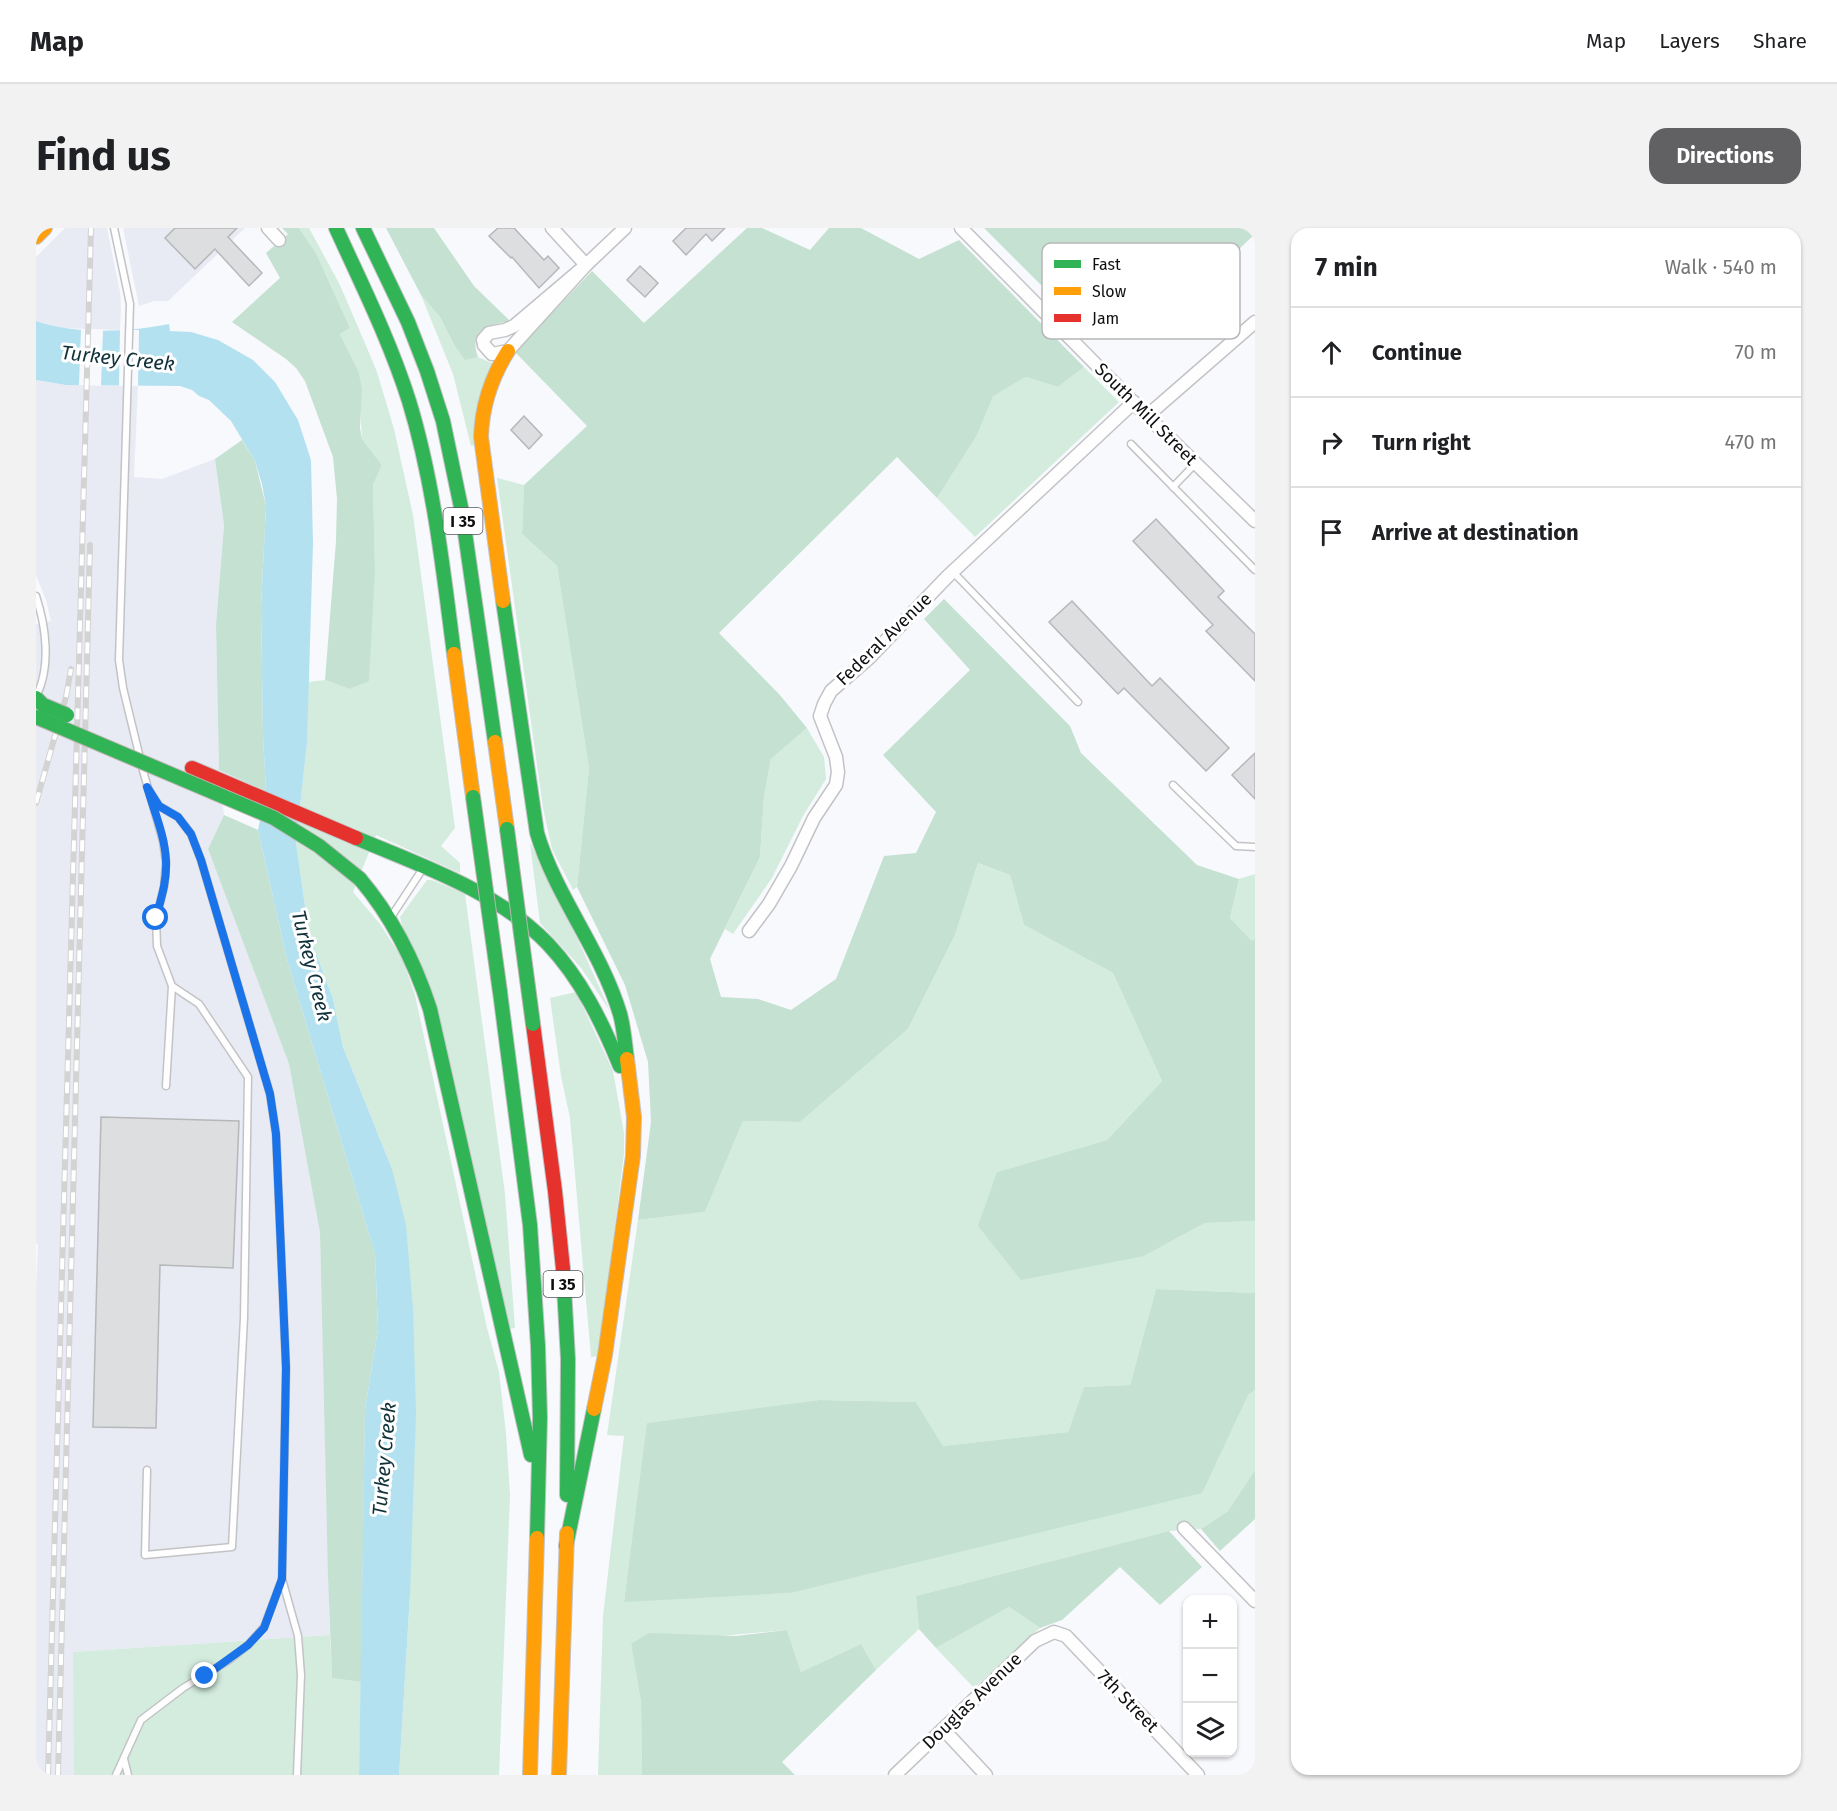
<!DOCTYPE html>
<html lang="en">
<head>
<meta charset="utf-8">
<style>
	:root { --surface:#fff; --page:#f2f2f2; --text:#202124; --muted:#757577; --line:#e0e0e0; --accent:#616164 }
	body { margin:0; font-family:"Fira Sans",sans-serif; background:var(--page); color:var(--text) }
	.controls { position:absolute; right:18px; bottom:18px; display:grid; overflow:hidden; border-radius:12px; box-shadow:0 2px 4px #0004 }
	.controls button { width:54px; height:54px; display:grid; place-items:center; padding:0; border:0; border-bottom:2px solid var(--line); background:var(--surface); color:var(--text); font:30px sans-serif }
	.stop { position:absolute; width:18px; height:18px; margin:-14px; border:4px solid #1a73e8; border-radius:50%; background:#fff }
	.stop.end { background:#1a73e8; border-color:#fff; box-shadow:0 2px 6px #0008 }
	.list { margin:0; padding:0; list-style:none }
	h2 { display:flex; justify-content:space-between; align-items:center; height:78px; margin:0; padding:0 24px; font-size:26px }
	h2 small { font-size:20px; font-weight:400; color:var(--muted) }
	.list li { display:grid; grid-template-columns:39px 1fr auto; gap:18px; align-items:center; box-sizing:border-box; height:90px; padding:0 24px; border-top:2px solid var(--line) }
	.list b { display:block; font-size:22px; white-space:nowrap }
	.list em { font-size:20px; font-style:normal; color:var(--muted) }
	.icon { flex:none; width:33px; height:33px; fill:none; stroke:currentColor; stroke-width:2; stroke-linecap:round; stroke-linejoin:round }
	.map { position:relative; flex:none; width:1219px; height:1547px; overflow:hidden; border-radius:18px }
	header { display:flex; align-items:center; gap:36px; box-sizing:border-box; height:84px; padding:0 30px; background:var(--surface); border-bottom:2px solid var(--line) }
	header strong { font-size:28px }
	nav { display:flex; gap:33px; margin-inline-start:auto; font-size:21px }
	.intro { display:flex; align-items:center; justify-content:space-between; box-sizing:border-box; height:144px; padding:0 36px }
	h1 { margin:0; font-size:42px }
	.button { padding:15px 27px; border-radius:18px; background:var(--accent); color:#fff; font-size:21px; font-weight:700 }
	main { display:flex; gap:36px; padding:0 36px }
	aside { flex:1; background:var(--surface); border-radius:18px; box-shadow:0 2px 4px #0004 }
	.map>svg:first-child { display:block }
	.built { fill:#e9ebf4 }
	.green { fill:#d3ecde }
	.forest { fill:#c4e1d2 }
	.water { fill:#b3e1f0 }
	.pier { fill:#f8f9fd }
	.building { fill:#dcdee0; stroke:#b7b7ba; stroke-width:1.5 }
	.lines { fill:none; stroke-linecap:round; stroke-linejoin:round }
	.lane-casing { stroke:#c3c3c6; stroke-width:9 }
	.street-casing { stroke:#c3c3c6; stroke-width:15 }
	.fast-casing { stroke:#c3c3c6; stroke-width:16 }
	.slow-casing { stroke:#c3c3c6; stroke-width:16 }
	.jam-casing { stroke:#c3c3c6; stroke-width:16 }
	.lane { stroke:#fefeff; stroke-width:6 }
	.street { stroke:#fefeff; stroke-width:12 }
	.fast { stroke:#30b455; stroke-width:14 }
	.slow { stroke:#ff9f0a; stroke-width:14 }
	.jam { stroke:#e5322d; stroke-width:14 }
	.rail-casing { stroke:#d3d3d3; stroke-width:6 }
	.rail { stroke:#fff; stroke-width:4; stroke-dasharray:11; stroke-linecap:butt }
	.fast-bridge-casing { stroke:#beb3b3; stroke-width:16; stroke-linecap:butt }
	.fast-bridge { stroke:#30b455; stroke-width:14 }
	.route { stroke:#1a73e8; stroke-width:8 }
	.labels { text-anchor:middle; stroke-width:6; stroke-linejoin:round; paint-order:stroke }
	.shield { fill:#fff; stroke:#575758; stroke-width:1.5 }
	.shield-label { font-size:16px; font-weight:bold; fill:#0f0f11 }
	.street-label { font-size:18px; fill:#0f0f11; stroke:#fff }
	.water-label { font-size:20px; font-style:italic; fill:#12323b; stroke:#fff }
	.key { fill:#fff; stroke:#b7b7b8; stroke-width:1.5 }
	.key-label { font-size:16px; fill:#0f0f11 }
</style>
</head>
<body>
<header>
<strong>Map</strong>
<nav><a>Map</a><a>Layers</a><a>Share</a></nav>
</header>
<div class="intro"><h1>Find us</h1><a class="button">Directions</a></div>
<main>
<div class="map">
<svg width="1219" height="1547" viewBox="0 0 1219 1547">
	<rect width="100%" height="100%" fill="#f8f9fd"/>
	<g class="built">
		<path d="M29,0H71L84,64L85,80L84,102L25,100L0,93V29Z"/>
		<path d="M87,0H209L132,73H118L103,78Z"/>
		<path d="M0,152L30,157L102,158L98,249L126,251L179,231L188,297L180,397L183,542L188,587L172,621L253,836L284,1005L294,1407L38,1424V1547H0V1062L2,1016L0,1015V396L15,393L10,372L0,347Z"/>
	</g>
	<g class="green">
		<path d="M263,0H273L304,57L331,120L341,144L358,201L377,287L419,600L405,618L424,635V645L340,607L317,664L344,696L366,730L379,767L451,1100L463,1144L470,1205L474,1267L463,1547H363L374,1367L356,941L307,819L297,771L273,706L260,615L271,515L272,454L289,452L313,461L339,341L337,257L346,237L326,211L322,142L304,106L314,100L280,25Z"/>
		<path d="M385,67L404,89L417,115L429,131L442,129L458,136L439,217L435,218L417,146Z"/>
		<path d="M1048,139L1083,174L939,309L901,270L940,209L956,168L990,149L1022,159Z"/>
		<path d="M461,250L488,257L486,306L521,338L553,540L541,659L537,662L516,621L507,580Z"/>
		<path d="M771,500L788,529L790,551L767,588L736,650L697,706L689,701L724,629L728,568L735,531Z"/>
		<path d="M494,615L520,663L574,783L546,741L504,695Z"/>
		<path d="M942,635L974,647L988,697L1077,745L1126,853L1071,912L961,944L1108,1028L1169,995L1219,993V1065L1120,1061L1094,1157L1048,1159L1032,1204L907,1218L880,1174L783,1172L612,1195L588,1373L754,1365L1212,1167L1219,1162V1242L1192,1283L1165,1301L1133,1303L880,1368L883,1401L840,1442L825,1416L765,1444L751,1402L595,1416L605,1474L606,1547H562L567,1388L588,1208L571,1207L602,992L669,984L707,893L764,894L872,801L919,707Z"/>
		<path d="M1219,646V710L1216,713L1194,690L1203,651Z"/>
		<path d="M391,652H396L429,666L469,966L479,1100L473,1101L364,689Z"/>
		<path d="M540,764L577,843L588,905V925L563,1128L555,1129L534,890L525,848L514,770Z"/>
		<path d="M973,1379L1004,1400L938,1460L900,1420Z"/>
		<path d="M294,1407L296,1450L325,1454L323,1547H38L37,1424Z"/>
	</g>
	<g class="forest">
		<path d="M246,0H263L280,25L314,100L304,106L322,142L326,161L324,200L326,211L346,237L337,257L339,341L333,453L313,461L289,452L300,313L301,271L297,229L269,153L260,140L250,131L196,94L244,50L230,25L252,6Z"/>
		<path d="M350,0H398L438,58L474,93C453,97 432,102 442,129L429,132L417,115L404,89L385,67Z"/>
		<path d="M711,0H726L774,22L793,0H825L883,31L923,12L1048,139L1022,159L990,149L957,168L940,209L901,270L861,229L683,405L743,466L771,500L735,531L728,568L724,629L674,731L685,769L722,771L755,782L800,751L848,628L880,625L900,584L847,527L934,442L888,391L908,371L1034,498L1045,525L1161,637L1203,651L1194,690L1216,713L1219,710V993L1169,995L1108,1028L985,1052L942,998L961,944L1071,912L1126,853L1077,745L988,697L974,647L942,635L919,707L872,801L764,894L707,893L669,984L602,992L615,894L612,834L589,757L541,659L553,540L521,338L486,306L488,257L551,198L479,124L556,43L608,95Z"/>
		<path d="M948,0H1219V6L1169,53L1144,30L1054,106Z"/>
		<path d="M206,212L219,233L230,278L225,379L227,507L230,563L183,542L180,397L188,297L179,231Z"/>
		<path d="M188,587L222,602L251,731L339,1026L342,1101L329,1182L325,1454L296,1450L292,1348L284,1005L253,836L172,621Z"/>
		<path d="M1120,1061L1219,1065V1162L1212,1167L1166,1265L754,1365L588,1374L611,1195L783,1172L880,1174L907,1218L1032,1204L1048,1159L1094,1157Z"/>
		<path d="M1219,1242V1291L1184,1323L1165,1301L1192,1283Z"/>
		<path d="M1133,1303L1166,1339L1124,1377L1084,1339L1026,1392L1004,1400L973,1379L900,1420L883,1401L880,1368Z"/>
		<path d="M751,1402L765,1444L825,1416L840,1442L746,1534L759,1547H606L605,1474L595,1416L613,1405L700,1408Z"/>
	</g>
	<path class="water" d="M0,93C42,107 91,104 133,96L134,103L155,104L182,112L217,132L239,154L262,192L275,232L277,315L271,515L260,615L273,706L297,771L307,819L356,941L370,997L377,1081L380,1185L374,1367L363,1547H323L329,1182L342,1101L339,1026L251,731L222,602L230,563L227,507L225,379L230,278L226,256L219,233L195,193L173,172L163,168L156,162L144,158L30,157L0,152Z"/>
	<g class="pier">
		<path d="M45,101L67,102L65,158L43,157Z"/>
		<path d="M84,102H103L102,158H83Z"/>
	</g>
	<g class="building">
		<path d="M139,0H201L192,9L226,45L213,58L179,21L159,41L129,10Z"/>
		<path d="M462,0H478L508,32L512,28L523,40L503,60L476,29L475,30L453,8Z"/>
		<path d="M650,0H689L676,13L670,6L650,27L637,13Z"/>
		<path d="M604,38L622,55L609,69L591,52Z"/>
		<path d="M488,188L506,207L493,221L475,202Z"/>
		<path d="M1120,291L1188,363L1182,369L1219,406V453L1170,403L1177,397L1097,313Z"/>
		<path d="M1036,373L1116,458L1124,450L1193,520L1170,543L1088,460L1082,466L1013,394Z"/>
		<path d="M1219,525V571L1196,547Z"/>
		<path d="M65,889L203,893L197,1040L124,1037L120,1200L57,1199Z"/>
	</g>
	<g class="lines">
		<defs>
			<g id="lane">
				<path d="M78,0L94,76L83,432L87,460L103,526"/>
				<path d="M1095,216L1219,342"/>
				<path d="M1137,259L1160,235"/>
				<path d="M917,344L1042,474"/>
				<path d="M0,368C10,399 15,437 1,467"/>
				<path d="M106,539L127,613L130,634L128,659L120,690L121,718L136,758L130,858"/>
				<path d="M1137,557L1200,618L1219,619"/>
				<path d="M357,686L386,642"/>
				<path d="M111,1242L109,1327L196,1319L208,1090L212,849L163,776L136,758"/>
				<path d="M246,1351L262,1408L265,1447L261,1547"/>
				<path d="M88,1531L92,1547"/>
				<path d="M80,1547L105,1492L147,1460L193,1432L212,1417L228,1399L246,1351L250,1140L240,906L234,866L165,632L155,606L142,589L123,578L111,559"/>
			</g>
			<g id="street">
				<path d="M232,0L243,12"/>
				<path d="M516,0L550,37"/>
				<path d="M925,0L1111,188L1219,293"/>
				<path d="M550,37L472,123L456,126L448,117L447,112L453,105L469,102L478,98L550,37L589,0"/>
				<path d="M1111,188L1219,94"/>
				<path d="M713,703L733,676L755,638L778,590L800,557L802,544L800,529L784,488L788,476L795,463L833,430L911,349L1098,174"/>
				<path d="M1148,1300L1219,1373"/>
				<path d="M907,1501L950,1547"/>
				<path d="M859,1547L999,1413L1018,1404L1030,1408L1162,1547"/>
			</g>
			<g id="fast">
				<path d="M300,0C326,57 354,113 373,173C398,255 407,341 418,426"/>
				<path d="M327,0L372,94L391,143L407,193L426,284L459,514"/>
				<path d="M467,373L501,605C520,669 565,722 584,786C588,800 589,817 591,831"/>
				<path d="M320,610C386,638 461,663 512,716C545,751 566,794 584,838"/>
				<path d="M324,651C357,690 378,732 394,781L495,1227"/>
				<path d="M464,764L494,997L502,1118L504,1190L501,1310"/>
				<path d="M527,1041L532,1131L531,1267"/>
				<path d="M530,1318L558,1181"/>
			</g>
			<g id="slow">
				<path d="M0,9L9,0"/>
				<path d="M467,373L445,209C446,177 455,150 472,123"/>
				<path d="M418,426L437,569"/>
				<path d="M459,514L471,601"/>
				<path d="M558,1181L569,1127L597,928L598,889L591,831"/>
				<path d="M494,1547L501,1310"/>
				<path d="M523,1547L531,1305"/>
			</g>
			<g id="jam">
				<path d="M156,540L320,610"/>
				<path d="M497,796L519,963L527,1041"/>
			</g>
		</defs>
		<use href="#lane" class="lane-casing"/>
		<use href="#street" class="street-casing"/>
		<use href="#fast" class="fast-casing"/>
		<use href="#slow" class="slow-casing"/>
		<use href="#jam" class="jam-casing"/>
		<use href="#lane" class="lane"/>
		<use href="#street" class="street"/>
		<use href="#fast" class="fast"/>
		<use href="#slow" class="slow"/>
		<use href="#jam" class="jam"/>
		<defs>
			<g id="rail">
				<path d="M0,575L30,469L35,441"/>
				<path d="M12,1547L55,0"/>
				<path d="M22,1547L54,317"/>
			</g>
		</defs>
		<use href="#rail" class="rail-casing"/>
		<use href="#rail" class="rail"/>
		<defs>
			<g id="fast-bridge">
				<path d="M0,470L7,477L31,487"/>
				<path d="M0,489L238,590L283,618L324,651"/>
				<path d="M437,569L464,764"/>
				<path d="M471,601L497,796"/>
			</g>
		</defs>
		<use href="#fast-bridge" class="fast-bridge-casing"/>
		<use href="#fast-bridge" class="fast-bridge"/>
	</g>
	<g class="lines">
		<path class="route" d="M120,690C125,671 131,653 130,633C129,608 118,583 111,559L123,578L142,589L155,606L165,632L234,866L240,906L250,1140L246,1351L228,1400L212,1417L169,1448"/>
	</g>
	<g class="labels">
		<g class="shield">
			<rect x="407.5" y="280" width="39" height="26" rx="4.5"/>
			<rect x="507.5" y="1043" width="39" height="26" rx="4.5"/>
		</g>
		<g class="shield-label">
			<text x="427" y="299">I 35</text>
			<text x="527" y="1062">I 35</text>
		</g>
		<g class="street-label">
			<text transform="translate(1110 186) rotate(45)" y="6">South Mill Street</text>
			<text transform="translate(848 411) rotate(-44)" y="6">Federal Avenue</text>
			<text transform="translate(936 1473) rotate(-44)" y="6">Douglas Avenue</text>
			<text transform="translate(1092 1473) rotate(46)" y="6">7th Street</text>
		</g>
		<g class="water-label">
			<text transform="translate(82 130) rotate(6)" y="7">Turkey Creek</text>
			<text transform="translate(276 738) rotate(76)" y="7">Turkey Creek</text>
			<text transform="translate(348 1231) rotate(-85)" y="7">Turkey Creek</text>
		</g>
	</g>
	<rect x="1006" y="15" width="198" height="96" rx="9" class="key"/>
	<rect x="1018" y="32" width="27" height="8" fill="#30b455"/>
	<rect x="1018" y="59" width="27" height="8" fill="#ff9f0a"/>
	<rect x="1018" y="86" width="27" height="8" fill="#e5322d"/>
	<g class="key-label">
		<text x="1056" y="42">Fast</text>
		<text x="1056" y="69">Slow</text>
		<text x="1056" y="96">Jam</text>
	</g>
</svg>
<div class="controls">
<button>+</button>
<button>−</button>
<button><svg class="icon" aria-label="layers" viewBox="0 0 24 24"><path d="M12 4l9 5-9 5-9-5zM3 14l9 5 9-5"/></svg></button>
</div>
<div class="stop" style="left:120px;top:690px"></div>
<div class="stop end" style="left:169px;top:1448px"></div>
</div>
<aside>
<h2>7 min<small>Walk · 540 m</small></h2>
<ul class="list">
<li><svg class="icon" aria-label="ahead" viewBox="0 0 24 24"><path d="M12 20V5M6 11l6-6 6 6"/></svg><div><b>Continue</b></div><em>70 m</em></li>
<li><svg class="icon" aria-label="right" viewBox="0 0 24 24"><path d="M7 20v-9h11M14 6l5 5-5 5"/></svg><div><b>Turn right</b></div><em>470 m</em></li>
<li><svg class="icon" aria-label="arrive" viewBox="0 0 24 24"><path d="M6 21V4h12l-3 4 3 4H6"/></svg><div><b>Arrive at destination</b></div></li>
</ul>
</aside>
</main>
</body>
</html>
